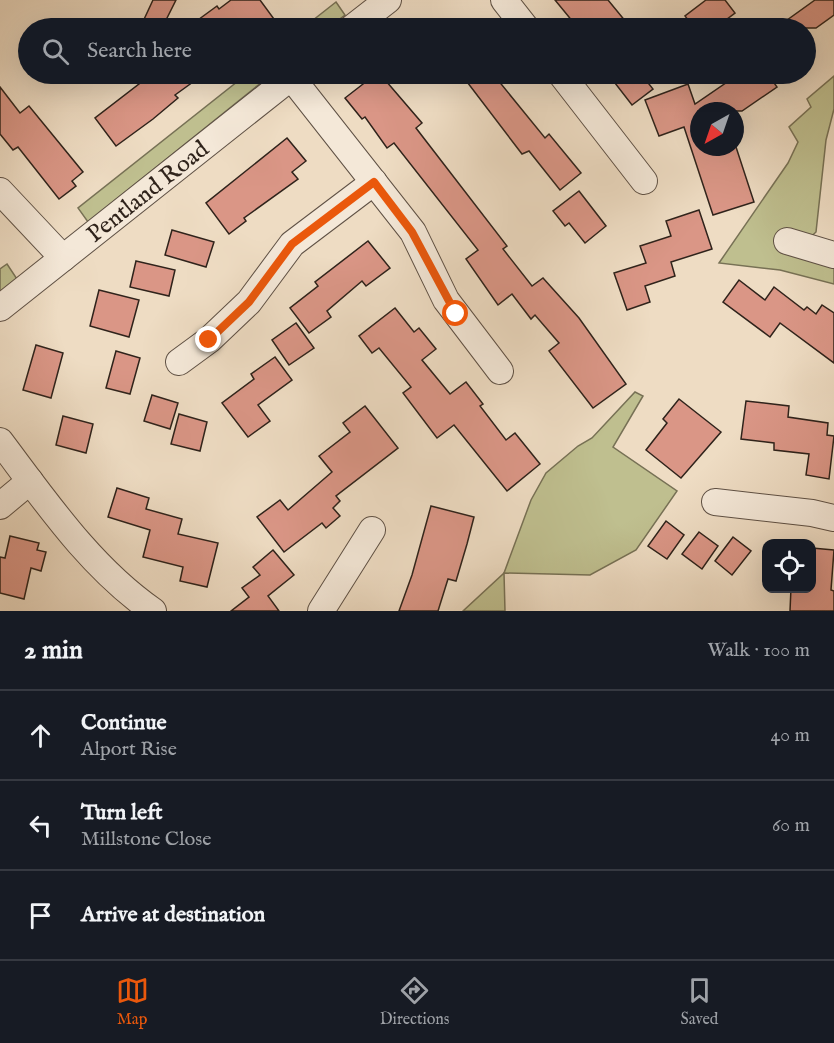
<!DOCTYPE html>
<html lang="en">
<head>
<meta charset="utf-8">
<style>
	:root { --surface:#171b24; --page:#20242c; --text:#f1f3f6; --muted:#9ea1a6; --line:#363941; --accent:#ea580c }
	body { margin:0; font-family:"IM FELL English",serif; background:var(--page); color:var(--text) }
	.controls { position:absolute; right:18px; bottom:18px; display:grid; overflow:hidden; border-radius:12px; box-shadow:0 6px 24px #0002 }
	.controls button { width:54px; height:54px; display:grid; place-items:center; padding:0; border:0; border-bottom:2px solid var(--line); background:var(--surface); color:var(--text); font:30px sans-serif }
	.compass { position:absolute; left:690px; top:102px; width:54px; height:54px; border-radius:50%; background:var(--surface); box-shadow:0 6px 24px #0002; rotate:220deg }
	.stop { position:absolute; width:18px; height:18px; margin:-14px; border:4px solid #ea580c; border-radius:50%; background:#fff }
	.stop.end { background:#ea580c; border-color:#fff; box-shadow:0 2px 6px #0008 }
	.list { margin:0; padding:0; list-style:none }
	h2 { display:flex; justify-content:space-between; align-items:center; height:78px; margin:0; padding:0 24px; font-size:26px }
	h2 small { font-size:20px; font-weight:400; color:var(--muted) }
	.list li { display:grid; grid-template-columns:39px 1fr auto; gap:18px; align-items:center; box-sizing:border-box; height:90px; padding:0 24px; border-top:2px solid var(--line) }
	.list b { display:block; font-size:22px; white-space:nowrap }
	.list p { margin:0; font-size:20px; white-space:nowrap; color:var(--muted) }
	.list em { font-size:20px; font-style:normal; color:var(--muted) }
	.icon { flex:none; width:33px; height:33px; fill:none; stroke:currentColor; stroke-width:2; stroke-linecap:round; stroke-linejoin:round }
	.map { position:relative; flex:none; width:834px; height:611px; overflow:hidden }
	.search { position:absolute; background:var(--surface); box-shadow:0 6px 24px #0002; left:18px; right:18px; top:18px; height:66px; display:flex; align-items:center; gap:15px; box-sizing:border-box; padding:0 21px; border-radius:33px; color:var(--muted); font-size:22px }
	.sheet { height:348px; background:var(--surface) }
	nav { display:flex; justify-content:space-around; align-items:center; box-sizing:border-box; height:84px; border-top:2px solid var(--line); background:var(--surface); font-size:16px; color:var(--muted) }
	nav a { display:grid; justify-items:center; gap:3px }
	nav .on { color:var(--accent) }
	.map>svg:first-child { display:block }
	.green { fill:#bfbf8f; stroke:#777155; stroke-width:1.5 }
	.building { fill:#da9686; stroke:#2f231b; stroke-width:1.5 }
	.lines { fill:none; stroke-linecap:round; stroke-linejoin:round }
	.minor-casing { stroke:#5f5145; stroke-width:28 }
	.minor { stroke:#f4e8d8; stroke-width:26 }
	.route { stroke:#ea580c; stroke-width:8 }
	.labels { text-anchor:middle; stroke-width:6; stroke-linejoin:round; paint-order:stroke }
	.street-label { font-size:24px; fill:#2f231b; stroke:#f4e8d8 }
</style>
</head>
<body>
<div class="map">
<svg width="834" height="611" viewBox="0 0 834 611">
	<rect width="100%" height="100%" fill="#eedcc3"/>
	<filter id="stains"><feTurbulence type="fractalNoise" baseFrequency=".00333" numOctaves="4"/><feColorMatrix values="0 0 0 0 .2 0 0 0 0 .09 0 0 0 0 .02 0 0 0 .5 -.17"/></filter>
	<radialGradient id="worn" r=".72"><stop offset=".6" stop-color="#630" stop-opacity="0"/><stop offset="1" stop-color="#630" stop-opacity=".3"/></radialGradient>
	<g class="green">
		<path d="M336,2L345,15L328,28H303Z"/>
		<path d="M247,74H272L88,222L78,208Z"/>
		<path d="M834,76V109L826,140L816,232L797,250L834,268V284L780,270L719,263L788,163L798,142L789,127L811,107L807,99Z"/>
		<path d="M7,264L17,279L0,293V269Z"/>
		<path d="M635,392L643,396L613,447L677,491L636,550L590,575L504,573L505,611H463L504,573L531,500L546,473L578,446L592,438Z"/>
	</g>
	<g class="building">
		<path d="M153,0H176L162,28H140Z"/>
		<path d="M231,0H260L274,19L261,28H187L217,6L219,9Z"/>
		<path d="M555,0H608L631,28H578Z"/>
		<path d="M706,0H725L735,13L715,28H694L685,16Z"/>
		<path d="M815,0H834V15L816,28H776Z"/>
		<path d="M152,74H204L175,95L178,98L153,119L116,146L95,118Z"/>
		<path d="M376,74H380L422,123L416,128L507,246L503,249L532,286L543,278L579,318L626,384L593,408L549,351L559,343L535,315L531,319L512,294L498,305L466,259L478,250L394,143L387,148L365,117L362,119L345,98Z"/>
		<path d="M461,74H493L545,138L549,134L581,173L560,190L529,151L522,154Z"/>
		<path d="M608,74H641L653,89L632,105Z"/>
		<path d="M739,74H768L777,87L742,111H698L699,147H736L754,202L713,215L684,127L659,136L645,100L688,84L695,104Z"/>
		<path d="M0,87L20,113L29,106L83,172L72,181L76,186L59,199L18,147L13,150L0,134Z"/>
		<path d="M287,138L306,161L292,172L298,179L244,218L246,221L229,234L206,203Z"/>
		<path d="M579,191L606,226L585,243L569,223L565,226L553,211Z"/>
		<path d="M699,210L712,249L671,262L675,276L645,286L650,302L627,310L614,273L646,263L640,246L671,236L666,221Z"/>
		<path d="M172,230L214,242L206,267L165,255Z"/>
		<path d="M368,241L390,268L366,286L362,281L327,311L331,317L309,333L290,308L318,286L315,282Z"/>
		<path d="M136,261L175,270L169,296L130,287Z"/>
		<path d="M739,280L765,300L774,287L804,310L807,307L816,314L822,305L834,313V363L780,323L770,337L723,302Z"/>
		<path d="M99,290L139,300L129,337L90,326Z"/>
		<path d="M395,308L414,332L419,328L436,349L422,360L450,394L466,382L483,404L480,406L506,440L515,433L540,464L507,491L454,425L437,438L403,393L411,387L379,348L372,353L359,336Z"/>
		<path d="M296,323L314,348L289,365L272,340Z"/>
		<path d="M36,345L63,353L51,398L23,390Z"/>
		<path d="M116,351L140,358L130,394L106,388Z"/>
		<path d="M275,357L292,380L258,405L270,421L248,437L222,403L254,379L251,374Z"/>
		<path d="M152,395L178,403L170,429L144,421Z"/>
		<path d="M679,399L721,432L681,478L646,450L667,423L663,419Z"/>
		<path d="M746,401L789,406L788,417L828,423L827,435L834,436L829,479L806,475L809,454L774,450V443L741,439Z"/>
		<path d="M365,406L398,448L336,496L340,501L333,508L340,516L326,528L322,523L284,552L257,517L280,500L288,510L332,472L319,456L350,432L343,423Z"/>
		<path d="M179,414L207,422L200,451L171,444Z"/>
		<path d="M63,416L93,424L86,453L56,445Z"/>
		<path d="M117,488L149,498L146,509L182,519L178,534L218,543L207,587L180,581L183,567L143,557L150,530L108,517Z"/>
		<path d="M431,506L474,517L467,544L456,581L448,579L438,611H399L412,575Z"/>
		<path d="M666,521L684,535L667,559L648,546Z"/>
		<path d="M699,532L718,546L702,569L682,554Z"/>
		<path d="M10,536L39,543L37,550L46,552L41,571L31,568L24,599L0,593V557L5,558Z"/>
		<path d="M733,537L751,551L732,575L715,561Z"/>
		<path d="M812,548L834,550L831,590L834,591V611H790L791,588H812Z"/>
		<path d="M273,550L294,575L268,596L279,611H231L249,597L242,588L260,575L253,567Z"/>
	</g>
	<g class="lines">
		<defs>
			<g id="minor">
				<path d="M504,0L526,28"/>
				<path d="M352,28L388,0"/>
				<path d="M561,74L644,181"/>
				<path d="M291,77L413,232L446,300L500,371"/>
				<path d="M0,191L63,258"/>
				<path d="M787,241L834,255"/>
				<path id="s1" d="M0,308L295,74"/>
				<path d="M179,362L209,340L249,302L292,244L374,182"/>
				<path d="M0,441C46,502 90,567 153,611"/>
				<path d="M715,502L812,513L834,518"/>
				<path d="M0,506L30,481"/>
				<path d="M321,611L372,530"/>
			</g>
		</defs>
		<use href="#minor" class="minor-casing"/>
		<use href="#minor" class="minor"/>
	</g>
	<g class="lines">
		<path class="route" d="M209,340L249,302L292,244L374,182L412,232L456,314"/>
	</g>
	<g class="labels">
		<g class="street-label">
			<text dy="8" stroke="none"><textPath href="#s1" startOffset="188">Pentland Road</textPath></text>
		</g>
	</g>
	<rect width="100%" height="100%" filter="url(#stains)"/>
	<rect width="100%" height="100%" fill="url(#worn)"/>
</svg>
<div class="controls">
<button><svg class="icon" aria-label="locate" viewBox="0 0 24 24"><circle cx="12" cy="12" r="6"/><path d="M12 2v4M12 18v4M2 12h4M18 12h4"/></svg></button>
</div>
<svg class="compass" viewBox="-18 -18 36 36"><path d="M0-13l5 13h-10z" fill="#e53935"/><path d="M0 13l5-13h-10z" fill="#9ea1a6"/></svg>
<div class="stop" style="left:456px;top:314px"></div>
<div class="stop end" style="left:209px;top:340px"></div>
<div class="search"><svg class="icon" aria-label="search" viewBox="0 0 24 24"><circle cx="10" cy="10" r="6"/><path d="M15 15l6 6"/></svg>Search here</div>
</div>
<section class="sheet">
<h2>2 min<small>Walk · 100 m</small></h2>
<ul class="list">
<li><svg class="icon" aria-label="ahead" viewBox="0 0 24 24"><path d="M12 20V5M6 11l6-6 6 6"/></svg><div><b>Continue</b><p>Alport Rise</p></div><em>40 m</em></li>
<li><svg class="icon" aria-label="left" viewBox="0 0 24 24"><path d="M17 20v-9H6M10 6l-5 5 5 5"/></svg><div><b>Turn left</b><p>Millstone Close</p></div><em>60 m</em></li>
<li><svg class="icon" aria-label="arrive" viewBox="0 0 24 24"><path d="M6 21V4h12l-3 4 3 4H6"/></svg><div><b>Arrive at destination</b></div></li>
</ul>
</section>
<nav>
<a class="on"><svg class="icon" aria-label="map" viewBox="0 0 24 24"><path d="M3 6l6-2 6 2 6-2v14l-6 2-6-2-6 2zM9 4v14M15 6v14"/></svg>Map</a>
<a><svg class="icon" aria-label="directions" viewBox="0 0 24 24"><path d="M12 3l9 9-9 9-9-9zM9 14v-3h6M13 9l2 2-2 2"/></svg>Directions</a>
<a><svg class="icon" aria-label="saved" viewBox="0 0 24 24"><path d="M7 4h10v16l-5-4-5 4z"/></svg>Saved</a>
</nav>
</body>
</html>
